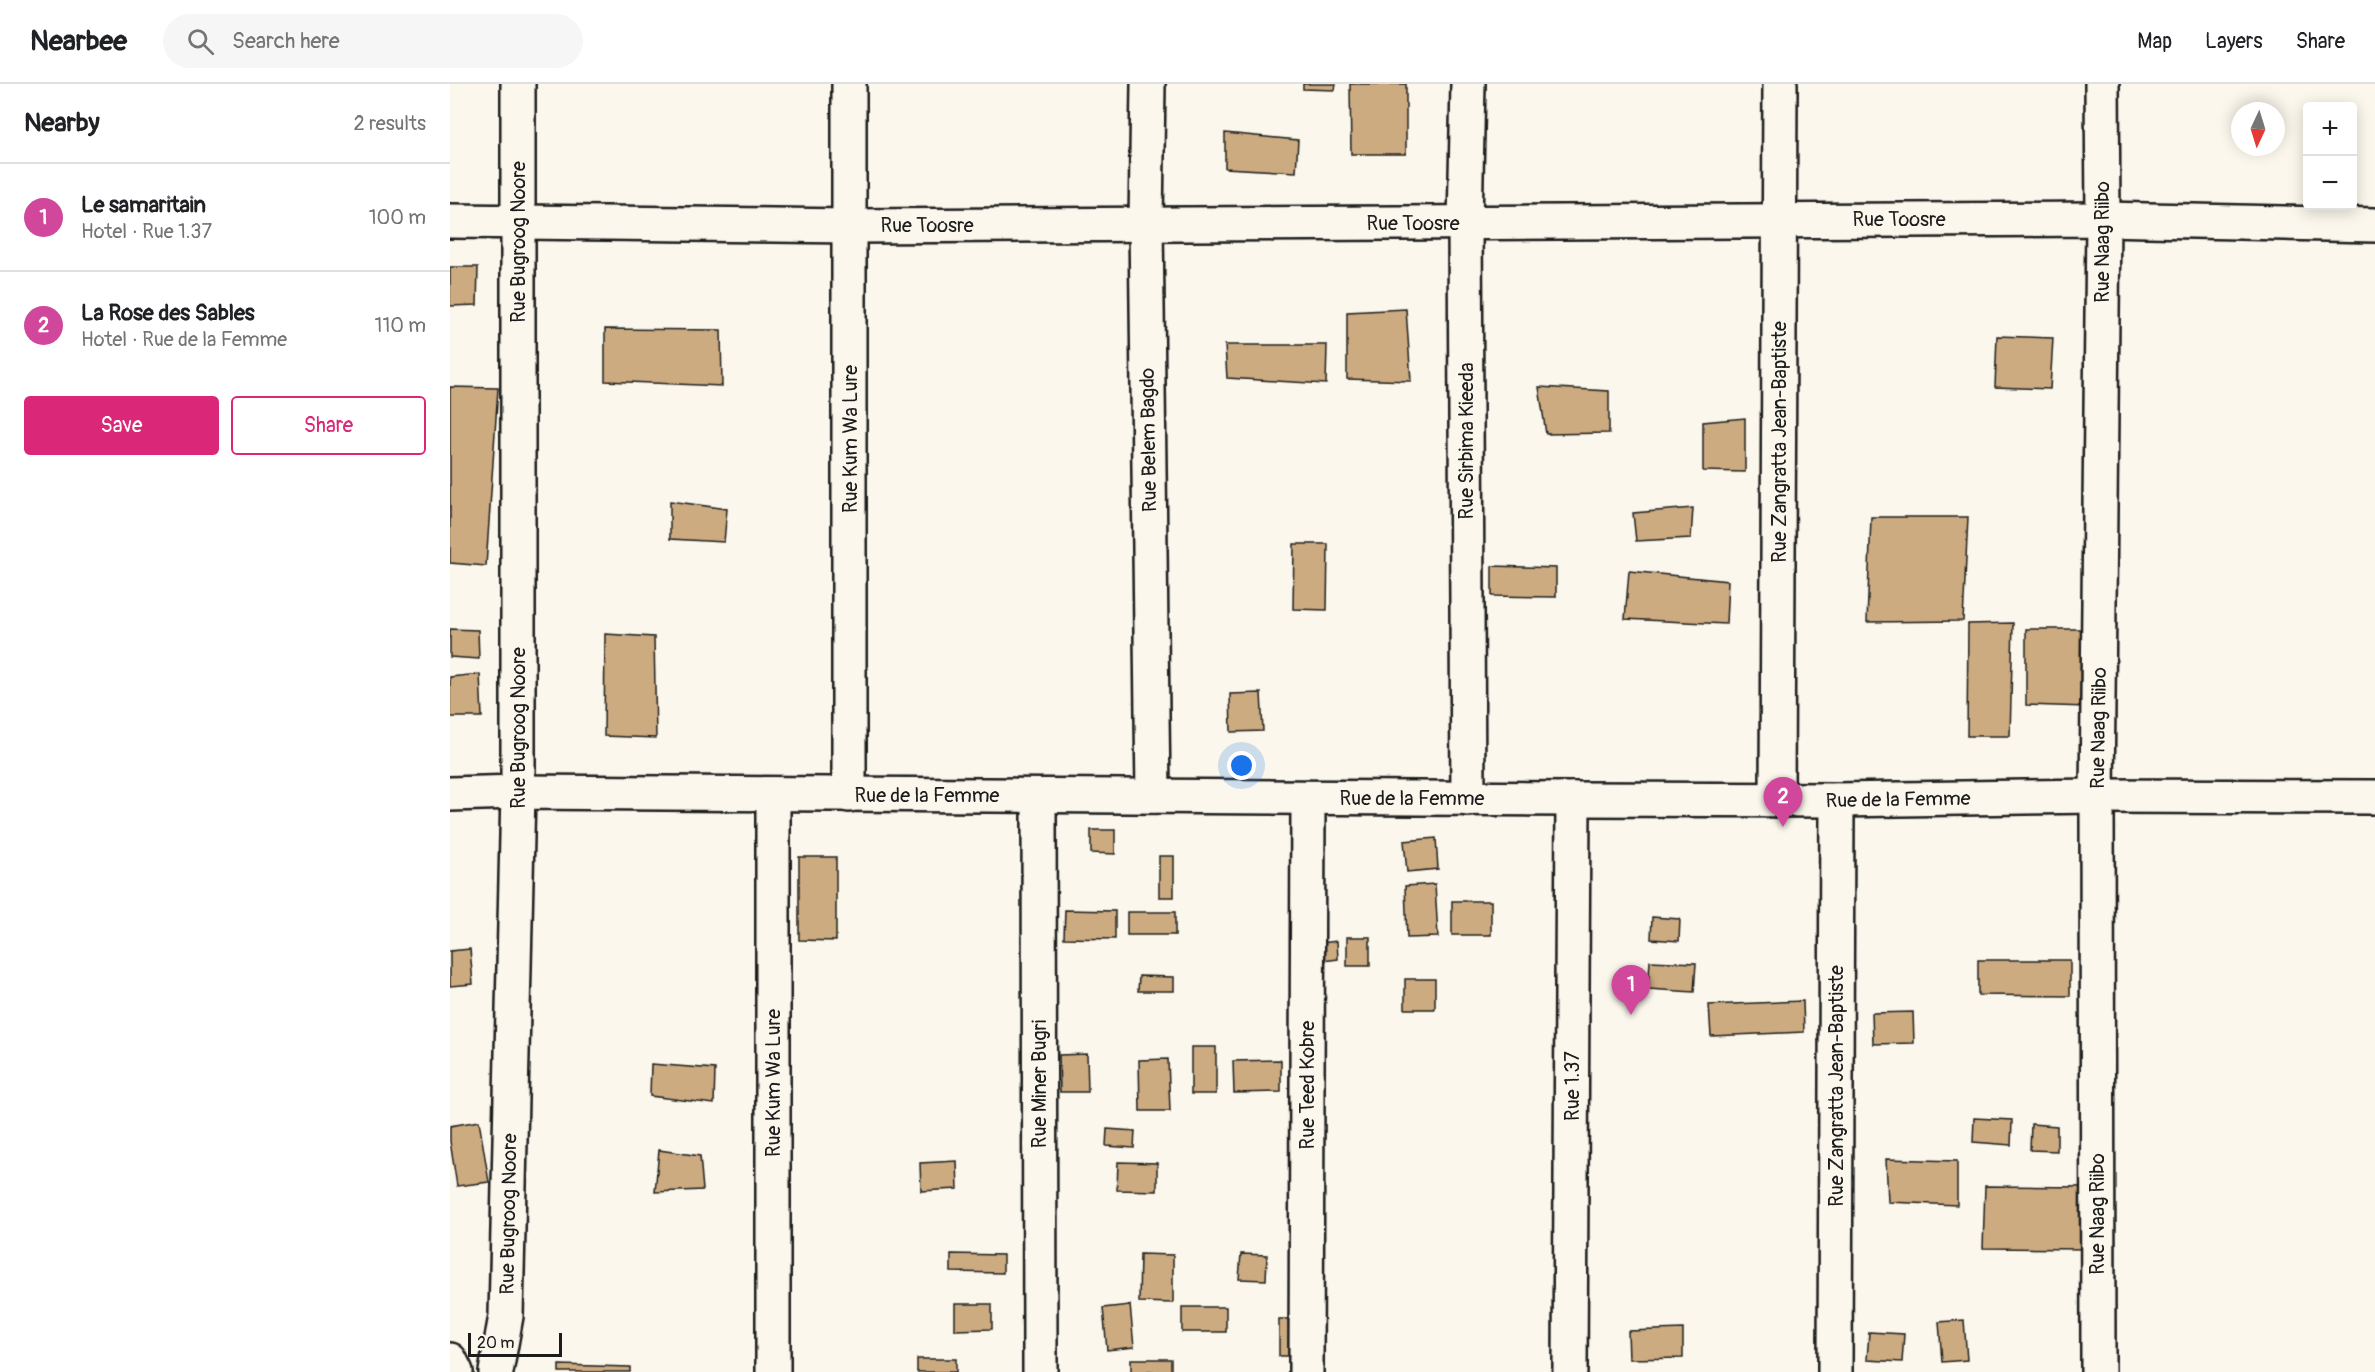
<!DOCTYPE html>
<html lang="en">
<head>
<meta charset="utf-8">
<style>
	:root { --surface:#fff; --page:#f6f6f6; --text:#202124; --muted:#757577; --line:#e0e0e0; --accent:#db2777 }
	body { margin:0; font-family:Pangolin,sans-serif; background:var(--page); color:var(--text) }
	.controls { position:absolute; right:18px; top:18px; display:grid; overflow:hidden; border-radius:6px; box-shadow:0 3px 15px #0003 }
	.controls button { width:54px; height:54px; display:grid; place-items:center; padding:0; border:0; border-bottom:2px solid var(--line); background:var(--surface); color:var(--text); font:30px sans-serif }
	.compass { position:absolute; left:1781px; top:18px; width:54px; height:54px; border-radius:50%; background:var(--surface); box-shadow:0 3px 15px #0003; rotate:184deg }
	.scale { position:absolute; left:18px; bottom:15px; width:94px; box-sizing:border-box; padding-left:6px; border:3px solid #1c1c1c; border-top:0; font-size:16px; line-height:21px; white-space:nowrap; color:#1c1c1c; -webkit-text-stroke:4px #fbf7ec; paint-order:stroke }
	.you { position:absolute; left:792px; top:682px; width:21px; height:21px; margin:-15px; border:4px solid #fff; border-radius:50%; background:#1a73e8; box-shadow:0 0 0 9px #1a73e833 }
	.badge { display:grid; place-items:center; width:39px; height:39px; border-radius:50%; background:var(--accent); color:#fff; font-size:20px; font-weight:700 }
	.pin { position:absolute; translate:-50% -50px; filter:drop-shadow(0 2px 3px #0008) }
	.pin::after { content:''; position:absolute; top:32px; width:21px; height:18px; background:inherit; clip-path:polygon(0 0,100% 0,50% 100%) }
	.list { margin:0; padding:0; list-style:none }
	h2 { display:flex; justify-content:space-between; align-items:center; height:78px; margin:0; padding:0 24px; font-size:26px }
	h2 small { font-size:20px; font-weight:400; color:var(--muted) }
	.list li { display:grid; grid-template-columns:39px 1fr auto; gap:18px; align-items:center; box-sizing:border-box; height:108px; padding:0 24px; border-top:2px solid var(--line) }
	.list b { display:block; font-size:22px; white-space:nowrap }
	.list p { margin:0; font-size:20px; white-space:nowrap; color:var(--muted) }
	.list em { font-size:20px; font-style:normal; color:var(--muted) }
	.actions { display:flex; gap:12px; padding:18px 24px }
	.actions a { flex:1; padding:14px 0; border:2px solid var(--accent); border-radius:6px; text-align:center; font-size:21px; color:var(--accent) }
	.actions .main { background:var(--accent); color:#fff }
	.icon { flex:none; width:33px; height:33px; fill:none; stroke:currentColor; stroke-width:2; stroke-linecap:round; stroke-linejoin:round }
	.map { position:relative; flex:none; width:1925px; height:1288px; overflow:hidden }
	header { display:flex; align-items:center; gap:36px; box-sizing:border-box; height:84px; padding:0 30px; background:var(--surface); border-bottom:2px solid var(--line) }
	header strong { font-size:28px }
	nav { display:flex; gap:33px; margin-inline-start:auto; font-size:21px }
	.search { width:420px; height:54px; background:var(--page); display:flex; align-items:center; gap:15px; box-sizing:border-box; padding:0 21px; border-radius:33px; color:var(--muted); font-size:22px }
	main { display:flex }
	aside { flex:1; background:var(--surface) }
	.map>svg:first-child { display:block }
	.building { fill:#cdab80; stroke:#1c1c1c; stroke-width:1.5 }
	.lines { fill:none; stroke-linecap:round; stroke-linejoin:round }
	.minor-casing { stroke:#1c1c1c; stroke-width:38 }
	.minor { stroke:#fbf7ec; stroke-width:33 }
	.labels { text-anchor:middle; stroke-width:4.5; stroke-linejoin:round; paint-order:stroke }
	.street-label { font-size:20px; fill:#1c1c1c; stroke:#fbf7ec }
</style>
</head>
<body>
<header>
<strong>Nearbee</strong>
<div class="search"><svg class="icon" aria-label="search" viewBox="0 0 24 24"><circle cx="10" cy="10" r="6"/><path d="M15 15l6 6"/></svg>Search here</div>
<nav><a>Map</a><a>Layers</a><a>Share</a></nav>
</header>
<main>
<aside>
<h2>Nearby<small>2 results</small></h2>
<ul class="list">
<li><span class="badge" style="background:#d1479c">1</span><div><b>Le samaritain</b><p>Hotel · Rue 1.37</p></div><em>100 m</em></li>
<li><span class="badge" style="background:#d1479c">2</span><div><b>La Rose des Sables</b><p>Hotel · Rue de la Femme</p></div><em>110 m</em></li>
</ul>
<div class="actions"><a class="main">Save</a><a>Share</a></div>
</aside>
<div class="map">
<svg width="1925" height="1288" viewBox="0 0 1925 1288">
	<rect width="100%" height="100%" fill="#fbf7ec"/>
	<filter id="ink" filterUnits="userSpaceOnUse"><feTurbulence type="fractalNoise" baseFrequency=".0167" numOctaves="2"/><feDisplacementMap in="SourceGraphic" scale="12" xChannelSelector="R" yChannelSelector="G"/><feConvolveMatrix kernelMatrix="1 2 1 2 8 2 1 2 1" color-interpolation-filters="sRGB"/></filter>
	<g filter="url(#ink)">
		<g class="building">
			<path d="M853,0H886L885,6L853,5Z"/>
			<path d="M900,0H956V70H901Z"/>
			<path d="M775,49L848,56L846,88L775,84Z"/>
			<path d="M0,183H28L27,221L0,222Z"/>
			<path d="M956,225L961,297L897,295V228Z"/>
			<path d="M155,245L271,246L272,302L155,297Z"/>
			<path d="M1547,252L1603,254L1600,305L1545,303Z"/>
			<path d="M775,261H877L876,300L777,294Z"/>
			<path d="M0,303L48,304L36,482L0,479Z"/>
			<path d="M1089,303L1159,307V349L1096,350Z"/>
			<path d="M1295,334V388L1253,387V338Z"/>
			<path d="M220,417L277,425L274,458L220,455Z"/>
			<path d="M1243,424L1241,454L1186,457L1183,429Z"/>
			<path d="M1421,433H1518L1513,537L1417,538Z"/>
			<path d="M844,460H878L877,526L843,525Z"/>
			<path d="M1042,482L1106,484V513L1042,512Z"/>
			<path d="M1179,487L1278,497L1276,540L1175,535Z"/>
			<path d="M1563,539L1560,652H1517L1518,540Z"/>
			<path d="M0,545L28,546L29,575L0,573Z"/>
			<path d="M1576,545H1638L1637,623L1576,621Z"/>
			<path d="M155,550L204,553L206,654L154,652Z"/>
			<path d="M30,590L32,633H0V593Z"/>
			<path d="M811,609L813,647L781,648L780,610Z"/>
			<path d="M641,746H665V770L641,769Z"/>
			<path d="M986,754L988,785L957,788L954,757Z"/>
			<rect x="709" y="772" width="15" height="41"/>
			<path d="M349,773H386V857L349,856Z"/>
			<path d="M985,800L988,853L957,854L955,802Z"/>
			<rect x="1002" y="817" width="39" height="34"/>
			<path d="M615,826L665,827V855L614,854Z"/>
			<rect x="677" y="828" width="48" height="23"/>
			<path d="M1202,833L1230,835L1229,857L1201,855Z"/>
			<rect x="897" y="853" width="23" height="29"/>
			<path d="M887,857L888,875L873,877L871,859Z"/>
			<path d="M20,865L23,900L0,902V867Z"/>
			<path d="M1528,876H1620V912L1528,911Z"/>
			<path d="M1200,877L1246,879L1244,908L1198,905Z"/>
			<path d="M689,892L724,893V907H688Z"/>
			<rect x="955" y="895" width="30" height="30"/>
			<path d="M1353,917L1354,948L1261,952L1259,921Z"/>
			<path d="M1463,928L1464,959L1423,960L1422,929Z"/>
			<rect x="741" y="963" width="25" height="47"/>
			<path d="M637,970L638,1008H610L609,971Z"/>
			<path d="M718,975L720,1027H690L689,976Z"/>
			<path d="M831,976V1008L784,1009L783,977Z"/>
			<path d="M201,980L265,985L264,1020L200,1012Z"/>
			<path d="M1524,1034L1562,1036L1561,1061L1523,1058Z"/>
			<path d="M29,1037L39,1098L7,1102L0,1057V1042Z"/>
			<path d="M1581,1040L1607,1042V1067L1580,1066Z"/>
			<path d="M657,1045L685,1047L684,1064L656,1062Z"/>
			<path d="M209,1066L250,1072L253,1106L205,1108Z"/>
			<path d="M1436,1075L1507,1077V1121L1438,1118Z"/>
			<path d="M507,1077L508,1105L471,1107L470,1079Z"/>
			<path d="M668,1078L707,1079V1107L667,1106Z"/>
			<path d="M1535,1102L1641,1103V1165L1533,1164Z"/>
			<path d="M501,1170L553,1171V1189L501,1188Z"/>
			<path d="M690,1170L723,1171V1219L689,1218Z"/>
			<path d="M791,1170L817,1171L816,1196L789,1195Z"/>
			<path d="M505,1220H542V1245L505,1246Z"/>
			<path d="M680,1221L684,1263L657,1266L653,1224Z"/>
			<rect x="732" y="1223" width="44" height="25"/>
			<rect x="829" y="1235" width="11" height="37"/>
			<path d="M1514,1236L1517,1276L1492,1278L1489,1238Z"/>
			<path d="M1233,1245V1274L1179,1275L1178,1247Z"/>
			<path d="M1419,1248L1454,1250L1452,1278L1417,1276Z"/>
			<rect x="467" y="1275" width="39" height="13"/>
			<rect x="681" y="1275" width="40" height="13"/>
			<path d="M109,1281L180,1283V1288H109Z"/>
		</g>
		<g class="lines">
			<defs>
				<g id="minor">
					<path d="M399,0V711"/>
					<path d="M698,0L696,139L703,712"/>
					<path d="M1018,0L1015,139L1018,715"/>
					<path d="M0,137L400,142L1653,135L1925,141"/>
					<path d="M0,710L68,708L1123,715L1387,716L1647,712L1925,713"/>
					<path d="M589,712L590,1288"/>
					<path d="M1327,716L1330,0"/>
					<path d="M0,1276L6,1288"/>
					<path d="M46,1288L56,1232L68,708V0"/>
					<path d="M323,1288V710"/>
					<path d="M856,1288L858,714"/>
					<path d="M1120,1288L1123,715"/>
					<path d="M1385,1288L1387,716"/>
					<path d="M1648,1288L1647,712L1653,135L1652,0"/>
				</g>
			</defs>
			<use href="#minor" class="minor-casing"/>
			<use href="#minor" class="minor"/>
		</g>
	</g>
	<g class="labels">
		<g class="street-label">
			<text x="1449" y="142">Rue Toosre</text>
			<text x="963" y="146">Rue Toosre</text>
			<text x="477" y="148">Rue Toosre</text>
			<text transform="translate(68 158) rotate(-90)" y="7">Rue Bugroog Noore</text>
			<text transform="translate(1652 158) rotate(-90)" y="7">Rue Naag Riibo</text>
			<text transform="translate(400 355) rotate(-90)" y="7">Rue Kum Wa Lure</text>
			<text transform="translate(698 356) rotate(-91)" y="7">Rue Belem Bagdo</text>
			<text transform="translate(1016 357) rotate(-90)" y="7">Rue Sirbima Kieeda</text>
			<text transform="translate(1329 358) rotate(-90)" y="7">Rue Zangratta Jean-Baptiste</text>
			<text transform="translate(68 644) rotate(-90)" y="7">Rue Bugroog Noore</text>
			<text transform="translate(1648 644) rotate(-89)" y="7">Rue Naag Riibo</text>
			<text x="477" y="718">Rue de la Femme</text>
			<text x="962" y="721">Rue de la Femme</text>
			<text transform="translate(1448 715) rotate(-1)" y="7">Rue de la Femme</text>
			<text transform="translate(323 999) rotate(-90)" y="7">Rue Kum Wa Lure</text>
			<text transform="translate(589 1000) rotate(-90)" y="7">Rue Miner Bugri</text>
			<text transform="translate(857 1001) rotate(-90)" y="7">Rue Teed Kobre</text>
			<text transform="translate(1122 1002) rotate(-90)" y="7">Rue 1.37</text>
			<text transform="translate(1386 1002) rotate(-90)" y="7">Rue Zangratta Jean-Baptiste</text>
			<text transform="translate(58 1130) rotate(-89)" y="7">Rue Bugroog Noore</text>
			<text transform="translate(1647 1130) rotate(-90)" y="7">Rue Naag Riibo</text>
		</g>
	</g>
</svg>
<div class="controls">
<button>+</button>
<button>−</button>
</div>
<svg class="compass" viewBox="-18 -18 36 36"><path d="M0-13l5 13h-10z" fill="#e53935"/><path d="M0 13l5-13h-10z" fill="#757577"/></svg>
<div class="scale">20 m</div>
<div class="you"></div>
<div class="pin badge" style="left:1181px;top:931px;background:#d1479c">1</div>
<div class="pin badge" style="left:1333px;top:743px;background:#d1479c">2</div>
</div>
</main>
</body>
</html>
